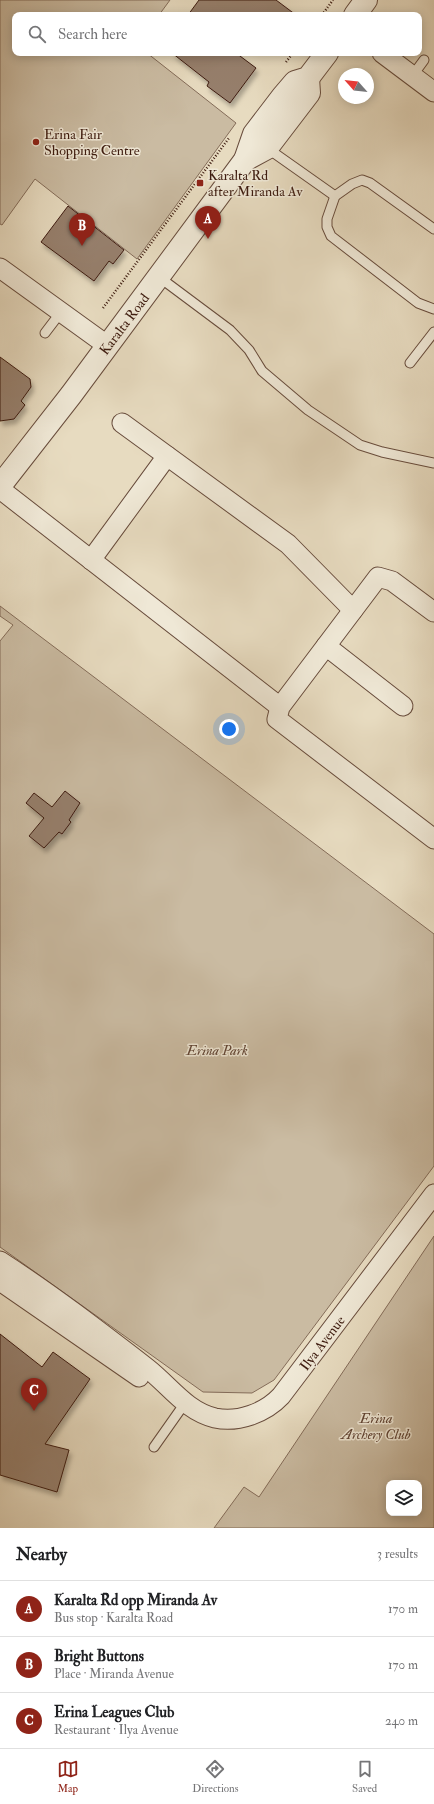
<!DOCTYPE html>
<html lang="en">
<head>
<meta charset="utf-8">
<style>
	:root { --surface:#fff; --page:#f2f2f2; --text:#202124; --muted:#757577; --line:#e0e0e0; --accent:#8f2418 }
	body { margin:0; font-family:"IM FELL Double Pica",serif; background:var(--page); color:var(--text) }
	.controls { position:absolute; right:12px; bottom:12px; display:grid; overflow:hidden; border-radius:8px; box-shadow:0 2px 10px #0003 }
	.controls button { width:36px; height:36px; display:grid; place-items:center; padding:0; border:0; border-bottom:1px solid var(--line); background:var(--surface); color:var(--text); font:20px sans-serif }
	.compass { position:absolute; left:338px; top:68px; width:36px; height:36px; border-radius:50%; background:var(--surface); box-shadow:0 2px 10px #0003; rotate:297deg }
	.you { position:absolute; left:229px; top:729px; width:14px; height:14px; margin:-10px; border:3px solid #fff; border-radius:50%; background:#1a73e8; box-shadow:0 0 0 6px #1a73e833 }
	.badge { display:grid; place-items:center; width:26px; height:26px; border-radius:50%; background:var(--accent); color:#fff; font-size:13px; font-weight:700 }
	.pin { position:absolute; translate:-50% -33px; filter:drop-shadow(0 1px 2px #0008) }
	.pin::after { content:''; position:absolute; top:21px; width:14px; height:12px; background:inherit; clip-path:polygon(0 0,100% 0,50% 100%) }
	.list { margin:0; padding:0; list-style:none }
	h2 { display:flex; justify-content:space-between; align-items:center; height:52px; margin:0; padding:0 16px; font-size:17px }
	h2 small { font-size:13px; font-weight:400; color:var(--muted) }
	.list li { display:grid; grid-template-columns:26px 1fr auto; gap:12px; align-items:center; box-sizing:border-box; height:56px; padding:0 16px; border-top:1px solid var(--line) }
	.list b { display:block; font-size:15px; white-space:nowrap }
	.list p { margin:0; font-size:13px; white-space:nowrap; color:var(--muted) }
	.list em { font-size:13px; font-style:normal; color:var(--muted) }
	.icon { flex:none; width:22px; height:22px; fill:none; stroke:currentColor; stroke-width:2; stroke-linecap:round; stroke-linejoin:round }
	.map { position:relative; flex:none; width:434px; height:1528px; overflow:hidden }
	.search { position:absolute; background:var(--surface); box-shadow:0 2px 10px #0003; left:12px; right:12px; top:12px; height:44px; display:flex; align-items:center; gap:10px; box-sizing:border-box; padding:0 14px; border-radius:8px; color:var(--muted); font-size:15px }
	.sheet { height:220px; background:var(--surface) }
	nav { display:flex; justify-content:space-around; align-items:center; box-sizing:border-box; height:56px; border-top:1px solid var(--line); background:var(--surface); font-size:11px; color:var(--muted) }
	nav a { display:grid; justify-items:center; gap:2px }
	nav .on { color:var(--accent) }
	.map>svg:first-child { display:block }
	.green { fill:#cabba2; stroke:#846c59; fill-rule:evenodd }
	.building { fill:#967f6c; stroke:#3e1c10; filter:url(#shadow) }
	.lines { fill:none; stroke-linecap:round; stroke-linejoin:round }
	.service-casing { stroke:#684c3c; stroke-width:11 }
	.minor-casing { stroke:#684c3c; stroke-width:21 }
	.tertiary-casing { stroke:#684c3c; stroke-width:24 }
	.path { stroke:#3e1c10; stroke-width:2.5; stroke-dasharray:1 2; stroke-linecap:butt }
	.service { stroke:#efe8d6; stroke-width:9 }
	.minor { stroke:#efe8d6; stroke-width:19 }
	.tertiary { stroke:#efe8d6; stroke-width:22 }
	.poi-dot { fill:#8f2418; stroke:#efe8d6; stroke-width:1.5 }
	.labels { text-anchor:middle; stroke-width:3; stroke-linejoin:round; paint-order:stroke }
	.poi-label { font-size:14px; fill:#3e1c10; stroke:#efe8d6; text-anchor:start }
	.street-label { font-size:14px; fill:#3e1c10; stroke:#efe8d6 }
	.park-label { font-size:14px; font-style:italic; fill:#614434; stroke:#efe8d6 }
</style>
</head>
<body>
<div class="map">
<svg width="434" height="1528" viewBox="0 0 434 1528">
	<defs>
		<filter id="shadow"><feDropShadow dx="2.5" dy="4.5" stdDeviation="2" flood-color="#0004"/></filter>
	</defs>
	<rect width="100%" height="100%" fill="#e7dbc0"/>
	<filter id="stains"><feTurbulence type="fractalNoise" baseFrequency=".005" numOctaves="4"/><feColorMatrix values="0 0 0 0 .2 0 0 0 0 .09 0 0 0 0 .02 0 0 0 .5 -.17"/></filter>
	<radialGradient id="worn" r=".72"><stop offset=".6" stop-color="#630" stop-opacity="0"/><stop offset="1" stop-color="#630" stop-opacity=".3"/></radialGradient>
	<g class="green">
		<path d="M0,0H170L159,15H15V53H147L236,123L137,259L35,179L2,225L0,224Z"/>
		<path d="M0,606L434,934V1166L274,1380L252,1393L203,1392L0,1247V641L13,625L0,616Z"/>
		<path d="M434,1236V1528H214L244,1487L259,1497ZM389,1483H419V1513H389Z"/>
	</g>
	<g class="building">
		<path d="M199,0H276L296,15H188Z"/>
		<path d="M172,53H236L256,68L230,103L207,86L209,82Z"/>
		<path d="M68,206L124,250L113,264L109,261L94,281L41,242Z"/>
		<path d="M0,357L30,379L31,387L21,401L25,405L14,419L0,421Z"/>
		<path d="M65,791L80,803L69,820L71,822L62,834L59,832L44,848L29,836L44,818L26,803L34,793L52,807Z"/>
		<path d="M0,1334L42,1367L53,1352L90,1379L45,1444L69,1450L57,1492L0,1475Z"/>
	</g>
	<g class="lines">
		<defs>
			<g id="service">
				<path d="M413,75L424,60"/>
				<path d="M267,148L335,196"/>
				<path d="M434,229L370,183L362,180L352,184L335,196L327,219V227L331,236L418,303L434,309"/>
				<path d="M159,277L230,330L249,350L262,371L308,410L360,445L382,452L434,463"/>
				<path d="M45,333L61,312"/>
				<path d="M410,363L434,332"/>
				<path d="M154,1447L185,1403"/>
			</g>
			<g id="minor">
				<path d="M382,53L434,92"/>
				<path d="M0,268L108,346"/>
				<path d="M122,423L288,544L353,610"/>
				<path d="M0,489L280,707"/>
				<path d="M91,560L167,456"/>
				<path d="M434,612L392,581L378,577L280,707L277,719L434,839"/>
				<path d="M326,646L403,706"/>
				<path d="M0,1261C51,1294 99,1331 147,1368C170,1386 186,1411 215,1418C238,1423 265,1413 281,1396L434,1194"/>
				<path d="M0,1281L139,1377"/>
			</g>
			<g id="tertiary">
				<path d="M355,15L366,0"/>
				<path d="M245,160L267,148L309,93L308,78"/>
				<path d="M0,486L71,395L245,160L254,134L283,96L295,82L308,78L327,53"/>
			</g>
		</defs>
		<use href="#service" class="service-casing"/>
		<use href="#minor" class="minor-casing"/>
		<use href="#tertiary" class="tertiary-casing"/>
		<g class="path">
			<path d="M322,15L333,0"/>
			<path d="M286,62L293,53"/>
			<path d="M103,308L229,138"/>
		</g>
		<use href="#service" class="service"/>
		<use href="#minor" class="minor"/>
		<use href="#tertiary" class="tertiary"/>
	</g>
	<g class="poi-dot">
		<circle cx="36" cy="142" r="4"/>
		<rect x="196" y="179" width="8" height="8" rx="2"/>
	</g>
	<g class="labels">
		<g class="poi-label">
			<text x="44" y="139">Erina Fair<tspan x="44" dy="16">Shopping Centre</tspan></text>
			<text x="208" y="180">Karalta Rd<tspan x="208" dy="16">after Miranda Av</tspan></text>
		</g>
		<g class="street-label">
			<text transform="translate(124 324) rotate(-53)" y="5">Karalta Road</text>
			<text transform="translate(322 1343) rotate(-53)" y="5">Ilya Avenue</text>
		</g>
		<g class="park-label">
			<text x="217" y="1055">Erina Park</text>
			<text x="376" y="1423">Erina<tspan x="376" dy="16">Archery Club</tspan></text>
		</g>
	</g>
	<rect width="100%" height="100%" filter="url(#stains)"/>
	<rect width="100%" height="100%" fill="url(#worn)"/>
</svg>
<div class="controls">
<button><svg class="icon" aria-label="layers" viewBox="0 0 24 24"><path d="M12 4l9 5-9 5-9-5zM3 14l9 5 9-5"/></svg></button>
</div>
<svg class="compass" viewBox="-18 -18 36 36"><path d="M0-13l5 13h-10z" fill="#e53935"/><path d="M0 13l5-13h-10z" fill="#757577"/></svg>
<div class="you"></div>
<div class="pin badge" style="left:208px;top:239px">A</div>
<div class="pin badge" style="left:82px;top:246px">B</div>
<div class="pin badge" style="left:34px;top:1411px">C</div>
<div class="search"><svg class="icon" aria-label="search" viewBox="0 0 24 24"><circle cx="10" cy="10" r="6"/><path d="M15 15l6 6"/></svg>Search here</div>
</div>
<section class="sheet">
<h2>Nearby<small>3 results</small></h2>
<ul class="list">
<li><span class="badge">A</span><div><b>Karalta Rd opp Miranda Av</b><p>Bus stop · Karalta Road</p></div><em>170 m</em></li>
<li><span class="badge">B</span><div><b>Bright Buttons</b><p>Place · Miranda Avenue</p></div><em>170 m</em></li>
<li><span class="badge">C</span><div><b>Erina Leagues Club</b><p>Restaurant · Ilya Avenue</p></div><em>240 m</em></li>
</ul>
</section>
<nav>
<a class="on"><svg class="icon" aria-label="map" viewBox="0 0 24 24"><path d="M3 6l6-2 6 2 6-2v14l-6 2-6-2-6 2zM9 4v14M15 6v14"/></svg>Map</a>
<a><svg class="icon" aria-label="directions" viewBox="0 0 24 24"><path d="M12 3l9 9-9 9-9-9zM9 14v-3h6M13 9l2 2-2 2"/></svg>Directions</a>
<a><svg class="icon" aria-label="saved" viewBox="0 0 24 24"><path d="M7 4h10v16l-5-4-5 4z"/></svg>Saved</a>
</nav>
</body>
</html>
